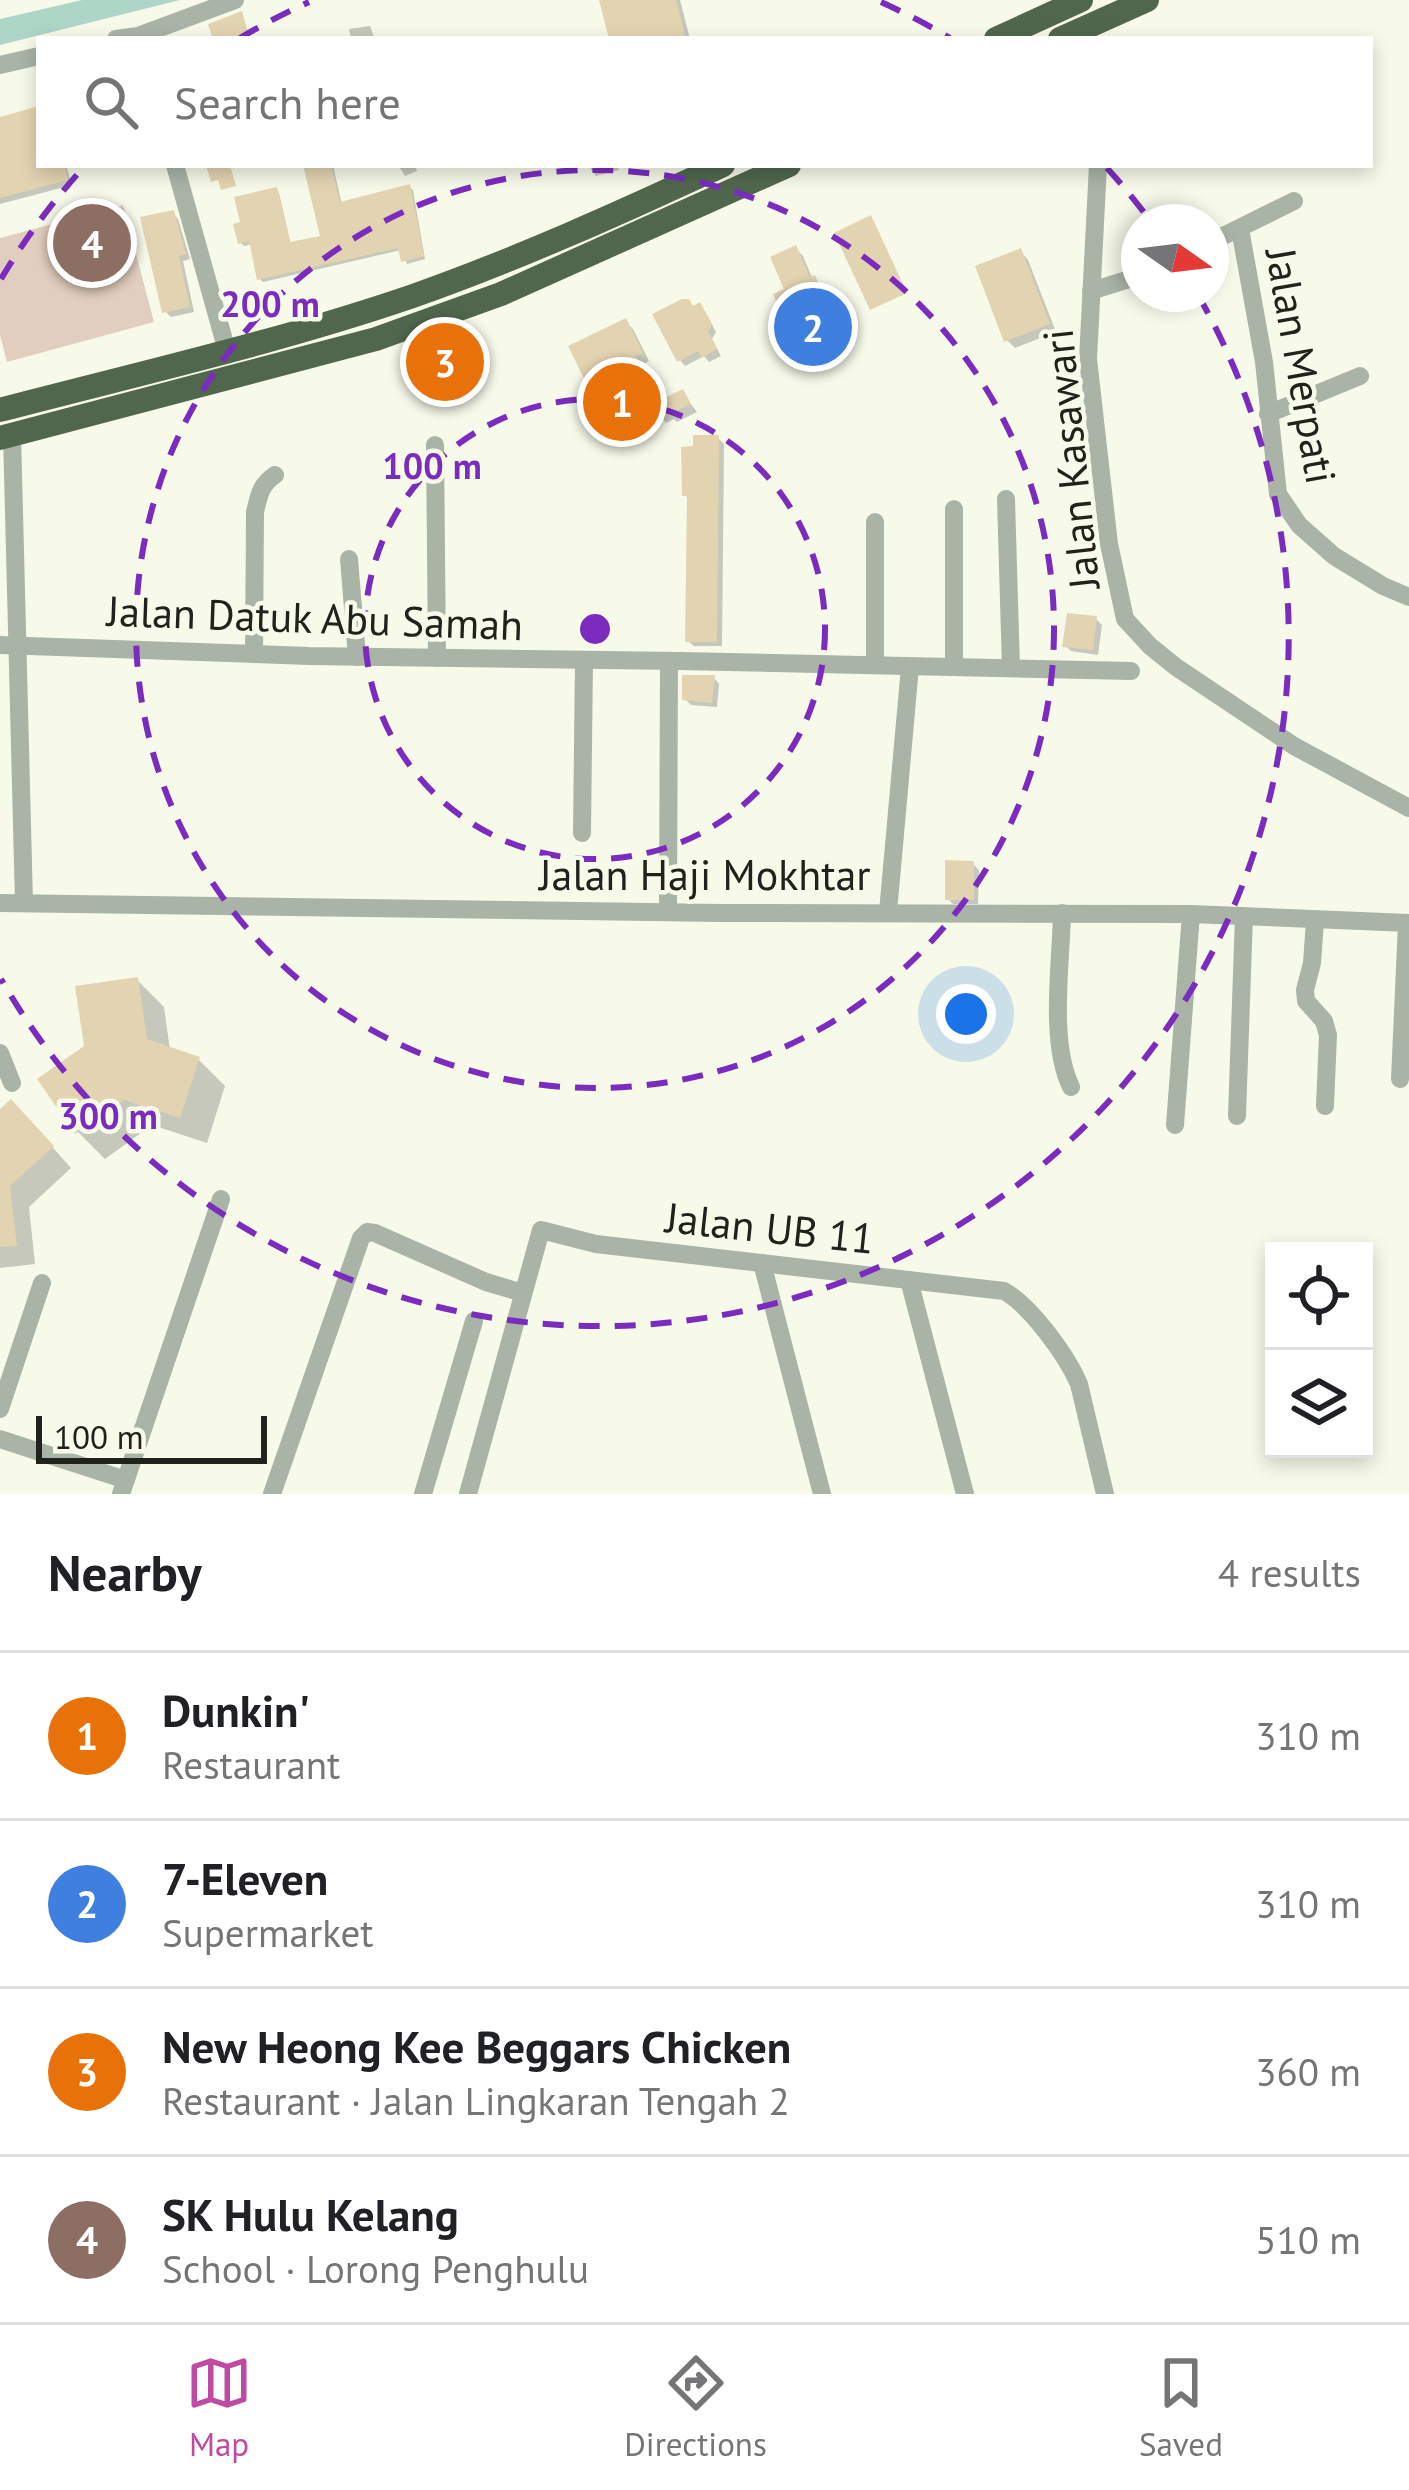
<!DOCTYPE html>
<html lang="en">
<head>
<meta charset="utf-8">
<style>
	:root { --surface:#fff; --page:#f2f2f2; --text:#202124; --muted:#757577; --line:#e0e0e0; --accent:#c04aa2 }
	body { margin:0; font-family:"PT Sans",sans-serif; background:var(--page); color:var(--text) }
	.controls { position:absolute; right:36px; bottom:36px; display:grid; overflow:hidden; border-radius:0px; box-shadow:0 6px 18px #0003 }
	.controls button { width:108px; height:108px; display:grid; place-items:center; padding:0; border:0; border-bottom:3px solid var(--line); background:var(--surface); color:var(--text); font:60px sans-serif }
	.compass { position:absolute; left:1121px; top:204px; width:108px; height:108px; border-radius:50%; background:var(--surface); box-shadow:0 6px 18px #0003; rotate:104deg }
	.scale { position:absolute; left:36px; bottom:30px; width:231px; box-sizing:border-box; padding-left:12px; border:6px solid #21221c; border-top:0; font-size:33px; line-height:42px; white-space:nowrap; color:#21221c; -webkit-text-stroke:9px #f7fae9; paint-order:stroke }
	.you { position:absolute; left:966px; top:1014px; width:42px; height:42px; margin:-30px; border:9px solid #fff; border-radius:50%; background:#1a73e8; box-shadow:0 0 0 18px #1a73e833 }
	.badge { display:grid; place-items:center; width:78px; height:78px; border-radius:50%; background:var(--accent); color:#fff; font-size:39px; font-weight:700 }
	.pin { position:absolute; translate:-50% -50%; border:6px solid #fff; box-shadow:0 3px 12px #0006 }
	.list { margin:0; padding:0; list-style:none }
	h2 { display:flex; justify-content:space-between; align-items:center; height:156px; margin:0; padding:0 48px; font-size:51px }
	h2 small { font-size:39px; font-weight:400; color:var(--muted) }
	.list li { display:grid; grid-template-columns:78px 1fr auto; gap:36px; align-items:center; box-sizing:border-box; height:168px; padding:0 48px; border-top:3px solid var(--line) }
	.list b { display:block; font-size:45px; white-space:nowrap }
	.list p { margin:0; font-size:39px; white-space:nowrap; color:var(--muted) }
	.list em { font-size:39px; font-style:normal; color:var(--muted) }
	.icon { flex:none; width:66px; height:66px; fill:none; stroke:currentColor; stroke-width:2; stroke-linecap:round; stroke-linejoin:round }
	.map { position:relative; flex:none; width:1409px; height:1494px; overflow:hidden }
	.search { position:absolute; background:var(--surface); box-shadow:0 6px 18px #0003; left:36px; right:36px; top:36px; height:132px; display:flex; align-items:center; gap:30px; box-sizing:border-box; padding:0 42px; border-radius:0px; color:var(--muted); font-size:45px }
	.sheet { height:828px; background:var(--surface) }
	nav { display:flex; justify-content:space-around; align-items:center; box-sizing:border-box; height:168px; border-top:3px solid var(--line); background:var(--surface); font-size:33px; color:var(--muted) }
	nav a { display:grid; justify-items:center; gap:6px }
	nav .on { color:var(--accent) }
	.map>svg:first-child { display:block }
	.green { fill:#e2cebf }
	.water { fill:#add6c6 }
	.shadow { fill:#0003 }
	.building { fill:#e3d4b1 }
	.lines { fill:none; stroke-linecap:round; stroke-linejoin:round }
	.minor { stroke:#a9b4a7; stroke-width:18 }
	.highway { stroke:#50674d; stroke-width:24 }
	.ring { fill:none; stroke:#7b2cbf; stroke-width:6; stroke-dasharray:21 15 }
	.labels { text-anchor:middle; stroke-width:9; stroke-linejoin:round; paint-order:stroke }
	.street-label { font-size:42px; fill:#21221c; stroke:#f7fae9 }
	.centre { fill:#7b2cbf; stroke:#f7fae9; stroke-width:6 }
	.ring-label { font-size:36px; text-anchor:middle; font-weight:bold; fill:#7b2cbf; stroke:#f7fae9; stroke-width:9; stroke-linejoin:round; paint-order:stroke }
</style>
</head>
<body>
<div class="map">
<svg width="1409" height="1494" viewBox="0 0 1409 1494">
	<rect width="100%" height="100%" fill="#f7fae9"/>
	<path class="green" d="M123,205L154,322L7,362L0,335V238Z"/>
	<path class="water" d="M82,0H180L0,45V19Z"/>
	<g class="shadow">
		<path d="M602,0H680L690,39H612Z"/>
		<path d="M370,26L375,39H351L349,29Z"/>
		<path d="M39,109V165H66L72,185L0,204V120Z"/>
		<path d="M305,165H333L342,205L409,187L413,190L425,259L407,264L401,250L263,282L260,279L252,244L244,246L240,242L276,190L279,193L291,245L323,238Z"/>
		<path d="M398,165H415L417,171L405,176Z"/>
		<path d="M588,165H617L619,170L596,176Z"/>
		<path d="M173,213L178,219L190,259L183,261L194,312L171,317L165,311Z"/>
		<path d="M796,249L803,256L813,280L821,286L849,351L813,367L806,360L788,291Z"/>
		<path d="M1020,251L1028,260L1056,332L1015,348L1007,340Z"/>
		<path d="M694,309L705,311L716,332L712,339L721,356L709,362L704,356L685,366L680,360Z"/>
		<path d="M625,321L633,329L649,361L642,365L651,384L647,387L656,405L682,392L697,412L677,422L674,419L666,423L657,413L624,429L616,421L608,406L605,407L597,399Z"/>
		<path d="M718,438L724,444L722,646H694L688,641L690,500L685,495Z"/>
		<path d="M1096,619L1102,625L1098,655L1071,651L1066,646Z"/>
		<path d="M714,678L719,684L717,707L691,705L685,699Z"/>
		<path d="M973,864L979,870L978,904H953L948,899Z"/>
		<path d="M137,980L164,1007L170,1050L198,1059L225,1086L207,1143L152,1125L105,1159L78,1132L41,1080L87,1048Z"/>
		<path d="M0,1113L30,1122L71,1168L29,1207L35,1264L0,1268Z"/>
	</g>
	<g class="building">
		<path d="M599,0H676L686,39H609Z"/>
		<path d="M242,11L250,39H213L208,24Z"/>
		<path d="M39,106V165H64L68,180L0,198V117Z"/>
		<path d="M206,165H230L236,186L221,190L218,180L211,182Z"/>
		<path d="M303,165H331L340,202L410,184L424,256L401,262L398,248L257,280L249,241L238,244L233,224L240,222L234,197L277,187L290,242L320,236Z"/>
		<path d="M174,210L186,254L179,256L190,307L162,313L140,217Z"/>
		<path d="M871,215L907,293L870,310L834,233Z"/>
		<path d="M796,245L810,277L815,275L844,344L803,362L773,294L784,289L770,257Z"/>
		<path d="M1021,248L1050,324L1004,342L975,266Z"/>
		<path d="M682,299H689L693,306L700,302L712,325L708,331L717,349L701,358L698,351L677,362L652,314Z"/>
		<path d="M626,318L643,353L636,356L645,376L641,378L653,403L613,423L601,397L595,401L568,346Z"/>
		<path d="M683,389L691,404L667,415L665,412L655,416L650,405Z"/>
		<path d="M693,435H719L717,642H685L687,496H682L681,447L693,446Z"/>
		<path d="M1067,613L1097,616L1093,650L1062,647Z"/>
		<path d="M682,675H715L712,703L682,700Z"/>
		<path d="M945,860L974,861V900H945Z"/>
		<path d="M138,977L147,1039L200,1057L180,1118L124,1100L75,1134L37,1079L84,1046L75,986Z"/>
		<path d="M11,1099L54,1146L10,1186L17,1246L0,1247V1109Z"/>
	</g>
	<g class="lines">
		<g class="minor">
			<path d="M116,39L138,36L235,0"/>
			<path d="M0,65L39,56"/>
			<path d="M175,165L227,351"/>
			<path d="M1098,165L1088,359L1109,544L1125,619L1150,646L1176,667L1294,746L1409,808"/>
			<path d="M1240,229L1264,362L1278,494L1299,525L1334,556L1383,586L1409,597"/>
			<path d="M1211,242L1294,201"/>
			<path d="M1091,291L1139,276"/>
			<path d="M1268,414L1360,376"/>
			<path d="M12,434L24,903"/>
			<path d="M435,445L437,658"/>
			<path d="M1006,499L1011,668"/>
			<path d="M954,509V667"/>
			<path d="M875,522V665"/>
			<path d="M349,559L357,657"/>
			<path d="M0,645L309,656L680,661L1131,671"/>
			<path d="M254,654L255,512C259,495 261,484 275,475"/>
			<path d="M582,833L584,660"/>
			<path d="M0,903L720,913L1191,914L1409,923"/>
			<path d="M668,912L669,661"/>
			<path d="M888,912L910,667"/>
			<path d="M1062,913C1061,964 1049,1042 1071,1087"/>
			<path d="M1315,921L1312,963L1305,990L1306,1001L1324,1021L1328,1035L1325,1106"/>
			<path d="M0,1053L12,1083"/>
			<path d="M1400,1079L1407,923"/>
			<path d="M1237,1116L1244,916"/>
			<path d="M1175,1125L1191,914"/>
			<path d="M762,1263L822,1494"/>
			<path d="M909,1280L965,1494"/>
			<path d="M0,1409L42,1283"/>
			<path d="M0,1439L126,1480"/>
			<path d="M121,1494L221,1199"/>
			<path d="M272,1494L361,1238L367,1232L375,1233L486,1282L523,1293"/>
			<path d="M423,1494L474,1321"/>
			<path d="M468,1494L541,1230L596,1244L1004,1291C1031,1306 1067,1356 1079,1384L1105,1494"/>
		</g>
		<g class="highway">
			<path d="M996,39L1081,0"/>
			<path d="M1060,39L1147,0"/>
			<path d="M0,410C137,374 279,342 413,296C518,259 622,212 723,165"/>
			<path d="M0,438L376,339L501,294L789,165"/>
		</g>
	</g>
	<g class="ring">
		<circle cx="595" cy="629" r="230"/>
		<circle cx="595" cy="629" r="459"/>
		<path d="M1 279A689 689 0 0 1 83 168M240 38A689 689 0 0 1 309 2M881 2A689 689 0 0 1 950 38M1107 168A689 689 0 0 1 1149 219M1198 295A689 689 0 0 1 1 979"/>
	</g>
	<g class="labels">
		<g class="street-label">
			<text transform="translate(1301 366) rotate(80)" y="15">Jalan Merpati</text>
			<text transform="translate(1071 459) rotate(-96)" y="15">Jalan Kasawari</text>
			<text transform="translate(315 618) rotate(2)" y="15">Jalan Datuk Abu Samah</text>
			<text x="705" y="890">Jalan Haji Mokhtar</text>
			<text transform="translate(770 1228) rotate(6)" y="15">Jalan UB 11</text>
		</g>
	</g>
	<circle cx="595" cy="629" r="18" class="centre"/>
	<g class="ring-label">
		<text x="270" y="317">200 m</text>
		<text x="432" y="479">100 m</text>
		<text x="108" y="1129">300 m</text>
	</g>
</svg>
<div class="controls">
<button><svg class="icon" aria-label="locate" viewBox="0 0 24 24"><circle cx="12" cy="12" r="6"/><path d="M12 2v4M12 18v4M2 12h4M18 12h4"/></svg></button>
<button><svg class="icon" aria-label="layers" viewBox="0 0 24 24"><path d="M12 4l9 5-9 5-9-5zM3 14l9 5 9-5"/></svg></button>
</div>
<svg class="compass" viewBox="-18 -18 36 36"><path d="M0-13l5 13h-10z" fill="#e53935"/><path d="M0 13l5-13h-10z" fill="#757577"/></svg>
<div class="scale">100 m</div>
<div class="you"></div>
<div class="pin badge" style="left:622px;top:402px;background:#e8710a">1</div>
<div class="pin badge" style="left:813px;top:327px;background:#3f7fe0">2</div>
<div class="pin badge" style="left:445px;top:362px;background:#e8710a">3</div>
<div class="pin badge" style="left:92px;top:243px;background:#8d6e63">4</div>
<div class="search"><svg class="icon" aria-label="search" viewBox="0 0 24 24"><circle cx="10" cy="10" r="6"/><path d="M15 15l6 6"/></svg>Search here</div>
</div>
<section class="sheet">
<h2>Nearby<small>4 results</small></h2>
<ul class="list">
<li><span class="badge" style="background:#e8710a">1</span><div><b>Dunkin'</b><p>Restaurant</p></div><em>310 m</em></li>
<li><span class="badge" style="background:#3f7fe0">2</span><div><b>7-Eleven</b><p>Supermarket</p></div><em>310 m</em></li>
<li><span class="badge" style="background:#e8710a">3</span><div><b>New Heong Kee Beggars Chicken</b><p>Restaurant · Jalan Lingkaran Tengah 2</p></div><em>360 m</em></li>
<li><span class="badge" style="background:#8d6e63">4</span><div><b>SK Hulu Kelang</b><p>School · Lorong Penghulu</p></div><em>510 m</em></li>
</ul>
</section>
<nav>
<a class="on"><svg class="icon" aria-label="map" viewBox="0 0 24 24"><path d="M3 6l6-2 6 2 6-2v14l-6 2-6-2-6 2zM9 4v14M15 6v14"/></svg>Map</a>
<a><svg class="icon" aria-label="directions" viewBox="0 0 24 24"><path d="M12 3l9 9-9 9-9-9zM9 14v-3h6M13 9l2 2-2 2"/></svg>Directions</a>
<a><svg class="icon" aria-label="saved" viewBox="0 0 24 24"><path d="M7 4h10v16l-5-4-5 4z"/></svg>Saved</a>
</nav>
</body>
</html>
